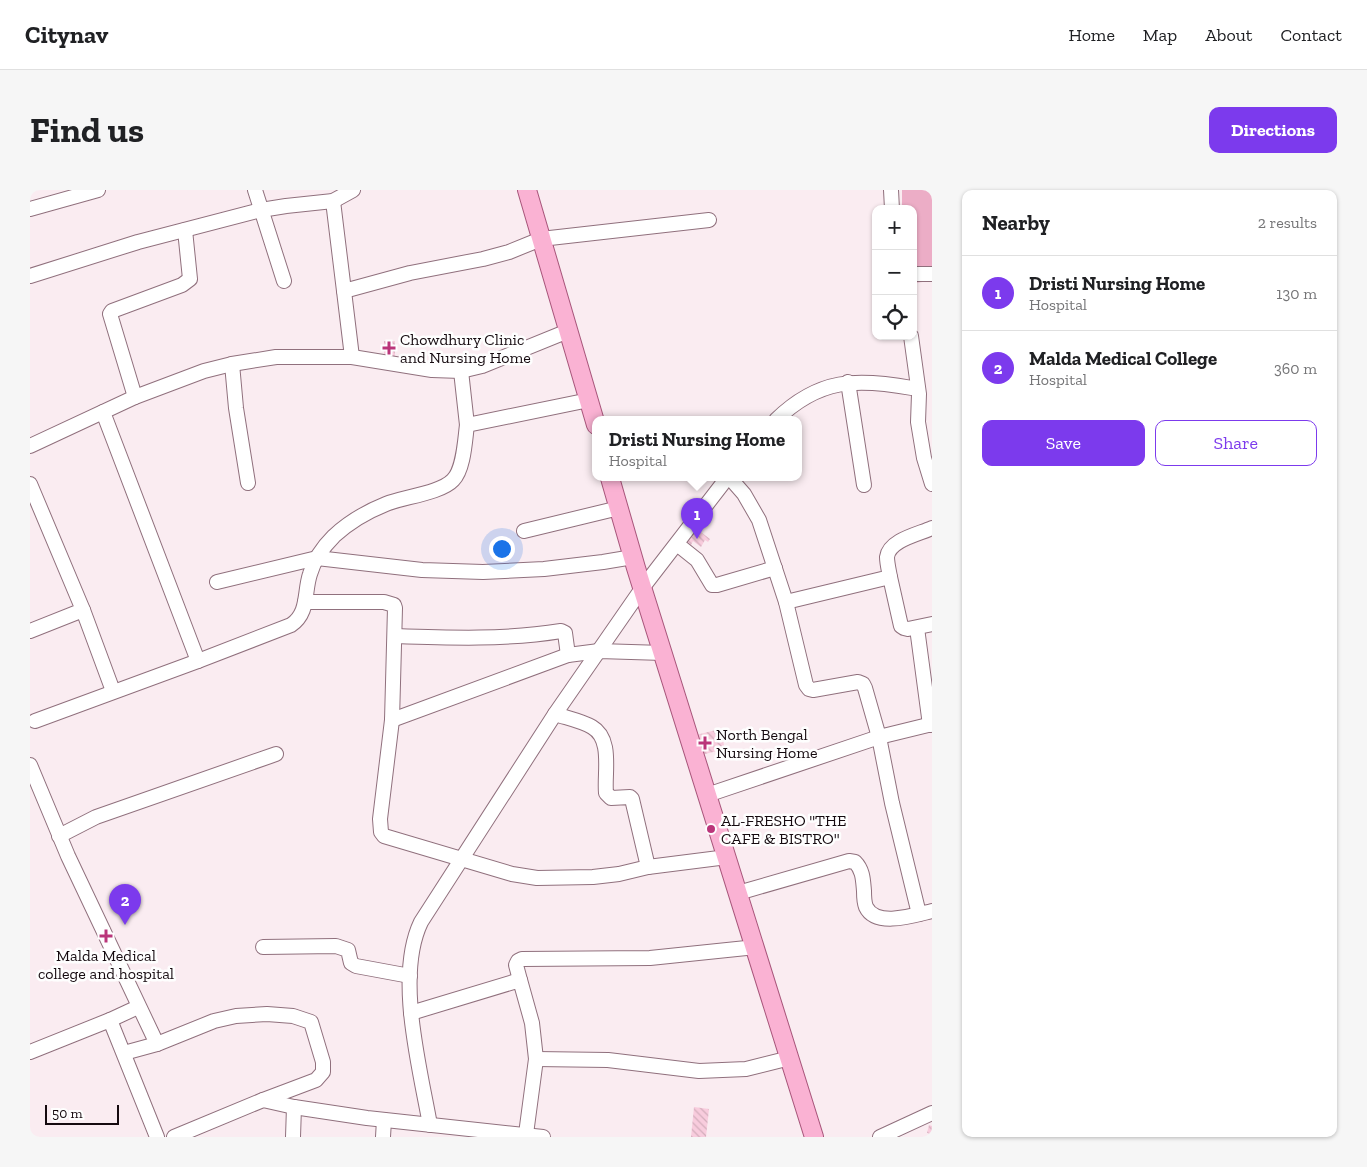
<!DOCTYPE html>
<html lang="en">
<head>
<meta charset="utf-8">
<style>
	:root { --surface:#fff; --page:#f6f6f6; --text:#202124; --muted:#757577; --line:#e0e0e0; --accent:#7c3aed }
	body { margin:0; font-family:"Zilla Slab",serif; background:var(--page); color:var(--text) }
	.controls { position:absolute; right:15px; top:15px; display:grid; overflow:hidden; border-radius:10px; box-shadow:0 1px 4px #0004 }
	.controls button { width:45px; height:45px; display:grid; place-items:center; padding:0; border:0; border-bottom:1px solid var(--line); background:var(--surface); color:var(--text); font:25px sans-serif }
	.scale { position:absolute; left:15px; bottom:12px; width:74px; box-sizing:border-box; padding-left:5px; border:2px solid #150a0f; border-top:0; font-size:14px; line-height:18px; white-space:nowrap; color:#150a0f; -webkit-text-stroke:4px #fefefe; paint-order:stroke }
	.you { position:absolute; left:471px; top:358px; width:18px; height:18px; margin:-12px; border:4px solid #fff; border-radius:50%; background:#1a73e8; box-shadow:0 0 0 8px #1a73e833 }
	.badge { display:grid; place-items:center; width:32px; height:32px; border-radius:50%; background:var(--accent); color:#fff; font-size:16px; font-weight:700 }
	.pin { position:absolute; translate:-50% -41px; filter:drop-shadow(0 1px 2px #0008) }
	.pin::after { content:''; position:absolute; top:26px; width:18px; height:15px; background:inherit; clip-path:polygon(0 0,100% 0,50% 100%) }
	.popup { position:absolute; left:562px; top:226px; width:210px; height:65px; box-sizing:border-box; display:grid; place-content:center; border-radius:10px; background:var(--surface); filter:drop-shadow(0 1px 4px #0005); font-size:16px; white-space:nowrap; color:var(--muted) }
	.popup b { font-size:19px; color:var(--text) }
	.popup::after { content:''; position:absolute; left:50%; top:100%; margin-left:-10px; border:10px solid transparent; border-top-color:var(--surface) }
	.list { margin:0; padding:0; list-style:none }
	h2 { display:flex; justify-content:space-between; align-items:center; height:65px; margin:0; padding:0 20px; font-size:21px }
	h2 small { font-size:16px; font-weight:400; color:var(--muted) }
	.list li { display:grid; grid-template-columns:32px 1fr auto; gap:15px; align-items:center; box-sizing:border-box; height:75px; padding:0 20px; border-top:1px solid var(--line) }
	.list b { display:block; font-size:19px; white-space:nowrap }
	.list p { margin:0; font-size:16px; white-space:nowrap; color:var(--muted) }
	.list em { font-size:16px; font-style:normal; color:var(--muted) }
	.actions { display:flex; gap:10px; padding:15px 20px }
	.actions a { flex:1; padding:11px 0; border:1px solid var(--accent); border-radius:10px; text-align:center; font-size:18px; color:var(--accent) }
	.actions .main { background:var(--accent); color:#fff }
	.icon { flex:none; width:28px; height:28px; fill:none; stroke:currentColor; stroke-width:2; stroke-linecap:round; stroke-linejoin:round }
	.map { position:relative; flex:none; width:902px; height:947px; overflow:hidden; border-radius:10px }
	header { display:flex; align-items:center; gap:30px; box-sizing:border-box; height:70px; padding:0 25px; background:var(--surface); border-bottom:1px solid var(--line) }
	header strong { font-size:24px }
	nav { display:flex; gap:28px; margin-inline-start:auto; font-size:18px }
	.intro { display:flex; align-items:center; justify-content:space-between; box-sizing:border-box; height:120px; padding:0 30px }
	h1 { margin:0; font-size:35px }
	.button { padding:12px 22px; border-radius:10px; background:var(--accent); color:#fff; font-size:18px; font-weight:700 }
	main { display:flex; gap:30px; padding:0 30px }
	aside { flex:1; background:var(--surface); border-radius:10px; box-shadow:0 1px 4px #0004 }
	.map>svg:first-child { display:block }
	.pitch { fill:#ecadc6 }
	.building { fill:url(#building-back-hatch) }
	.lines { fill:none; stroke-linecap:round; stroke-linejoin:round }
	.minor-casing { stroke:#90707d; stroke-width:16 }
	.major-casing { stroke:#a8567b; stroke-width:20 }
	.minor { stroke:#fff; stroke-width:14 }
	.major { stroke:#fab2d3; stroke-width:18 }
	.poi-dot { fill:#ba357a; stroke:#fefefe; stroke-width:2 }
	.labels { text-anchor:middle; stroke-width:5; stroke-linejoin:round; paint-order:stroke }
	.poi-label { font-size:16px; fill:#150a0f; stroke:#fefefe; text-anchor:start }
</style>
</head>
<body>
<header>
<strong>Citynav</strong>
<nav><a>Home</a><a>Map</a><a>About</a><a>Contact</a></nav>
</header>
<div class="intro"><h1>Find us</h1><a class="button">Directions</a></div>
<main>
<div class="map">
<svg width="902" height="947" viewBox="0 0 902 947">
	<defs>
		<pattern id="building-back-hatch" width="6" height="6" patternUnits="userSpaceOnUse" patternTransform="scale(1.25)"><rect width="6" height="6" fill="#f8ccdd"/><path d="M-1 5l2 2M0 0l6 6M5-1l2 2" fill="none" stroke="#d4aebc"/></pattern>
	</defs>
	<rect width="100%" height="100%" fill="#faecf1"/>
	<path class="pitch" d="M872,0H902V91L883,93V19H872Z"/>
	<g class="building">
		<rect x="354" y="151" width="11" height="17"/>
		<path d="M664,337L680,349L678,352L675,350L671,357L663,351L660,357L653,352Z"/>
		<path d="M690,539L695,559L671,565L666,545Z"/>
		<path d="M664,917L679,919L676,947H661Z"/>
		<path d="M899,935L902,936V944L897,943Z"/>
	</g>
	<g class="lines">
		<defs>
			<g id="minor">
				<path d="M225,0L254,91"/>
				<path d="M861,0L862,19"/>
				<path d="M303,11L314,101L380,83L453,69L479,62L511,49L679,30"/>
				<path d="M0,19L68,0"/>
				<path d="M883,84H902"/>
				<path d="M0,86L108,52L231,20L256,16L303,11L323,0"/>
				<path d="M314,101L322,167"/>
				<path d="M881,146L889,204L888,232L894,268L902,294"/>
				<path d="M202,174L206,218L218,293"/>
				<path d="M431,181L437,235"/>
				<path d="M818,192L834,295"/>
				<path d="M105,207L80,124L82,121L152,95L160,89L155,40"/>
				<path d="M73,222L168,471"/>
				<path d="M746,230C789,188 827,188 882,198"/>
				<path d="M0,256L105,207L174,181L202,174L246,167H322L402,180L431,181L452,176L538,141"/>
				<path d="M700,288L714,304L729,330L756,412L776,495L779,499L783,500L828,492L833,494L835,498L849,547L862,613L889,724"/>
				<path d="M0,294L53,420L0,441"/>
				<path d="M494,341L589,318"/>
				<path d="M647,354L667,370L682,395H687L745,378"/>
				<path d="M860,387L871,436L874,438L878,439L902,434"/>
				<path d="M187,392L287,368L392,380L453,382L514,379L573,372L603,367"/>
				<path d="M275,412H354L364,415L365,418L362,530L350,629L351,642L354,646L482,684L507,688L563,687L589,684L618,677L602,609L600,607L581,608L576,603C574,583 583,549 562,537C552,531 537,528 525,524"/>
				<path d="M756,412L860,387C859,381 857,373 857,367C859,350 889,344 902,338"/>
				<path d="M53,420L83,501"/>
				<path d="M887,438L900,535"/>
				<path d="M365,446C421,448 475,450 531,441L535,443L538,465"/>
				<path d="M362,530L538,465L569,461L633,463"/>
				<path d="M5,531L168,471L261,435C279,423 274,402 280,384C284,370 294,356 304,346C319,332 336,322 356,314C373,307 411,303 423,290C434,279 435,249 437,235L559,210"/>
				<path d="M0,575L38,666L127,854"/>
				<path d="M677,605L849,547L902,534"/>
				<path d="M29,646L66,627L246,564"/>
				<path d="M618,677L697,667"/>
				<path d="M708,703L819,671L825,672C833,680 833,690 834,701C834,706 834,712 836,717C846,738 885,725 902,721"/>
				<path d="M233,757L306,756L318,760L321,773L326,776L380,786"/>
				<path d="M490,790L486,775L488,771L492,769L620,768L726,757"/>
				<path d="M381,823L490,790L502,833L506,869L496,944"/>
				<path d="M80,830L108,817"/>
				<path d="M0,862L80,830L127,947"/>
				<path d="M94,863L127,854L184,831L206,826L237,824L263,826L281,832L293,872V882L286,890L233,910"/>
				<path d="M506,869L578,870L669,881L716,879L760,868"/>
				<path d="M400,935C390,878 365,786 391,732L525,524L613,397L697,288"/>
				<path d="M144,947L233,910L264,917L337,928L513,947"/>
				<path d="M263,947L264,917"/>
				<path d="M353,947L354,930"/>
				<path d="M850,947L902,923"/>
			</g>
			<g id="major">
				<path d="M497,0L566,235"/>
				<path d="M580,288L606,378L784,947"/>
			</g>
		</defs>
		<use href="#minor" class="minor-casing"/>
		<use href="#major" class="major-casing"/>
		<use href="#minor" class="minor"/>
		<use href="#major" class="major"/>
	</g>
	<g class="poi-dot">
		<path d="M356.5 150.5h5v5h5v5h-5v5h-5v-5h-5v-5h5z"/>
		<path d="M672.5 545.5h5v5h5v5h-5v5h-5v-5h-5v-5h5z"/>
		<circle cx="681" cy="639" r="5"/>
		<path d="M73.5 738.5h5v5h5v5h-5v5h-5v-5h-5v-5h5z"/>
	</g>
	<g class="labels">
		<g class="poi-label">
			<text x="370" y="155">Chowdhury Clinic<tspan x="370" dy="18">and Nursing Home</tspan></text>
			<text x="686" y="550">North Bengal<tspan x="686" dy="18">Nursing Home</tspan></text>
			<text x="691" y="636">AL-FRESHO "THE<tspan x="691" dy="18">CAFE &amp; BISTRO"</tspan></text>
			<text x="76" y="771" text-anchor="middle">Malda Medical<tspan x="76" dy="18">college and hospital</tspan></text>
		</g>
	</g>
</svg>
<div class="controls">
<button>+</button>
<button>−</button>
<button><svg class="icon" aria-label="locate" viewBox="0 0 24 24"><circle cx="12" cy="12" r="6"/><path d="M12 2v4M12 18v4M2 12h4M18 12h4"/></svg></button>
</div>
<div class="scale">50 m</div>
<div class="you"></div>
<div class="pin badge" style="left:667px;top:349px">1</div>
<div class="popup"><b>Dristi Nursing Home</b>Hospital</div>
<div class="pin badge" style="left:95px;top:735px">2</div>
</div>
<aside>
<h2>Nearby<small>2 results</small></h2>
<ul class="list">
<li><span class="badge">1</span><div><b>Dristi Nursing Home</b><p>Hospital</p></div><em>130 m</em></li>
<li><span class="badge">2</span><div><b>Malda Medical College</b><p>Hospital</p></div><em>360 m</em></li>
</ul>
<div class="actions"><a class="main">Save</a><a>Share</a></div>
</aside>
</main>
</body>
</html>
